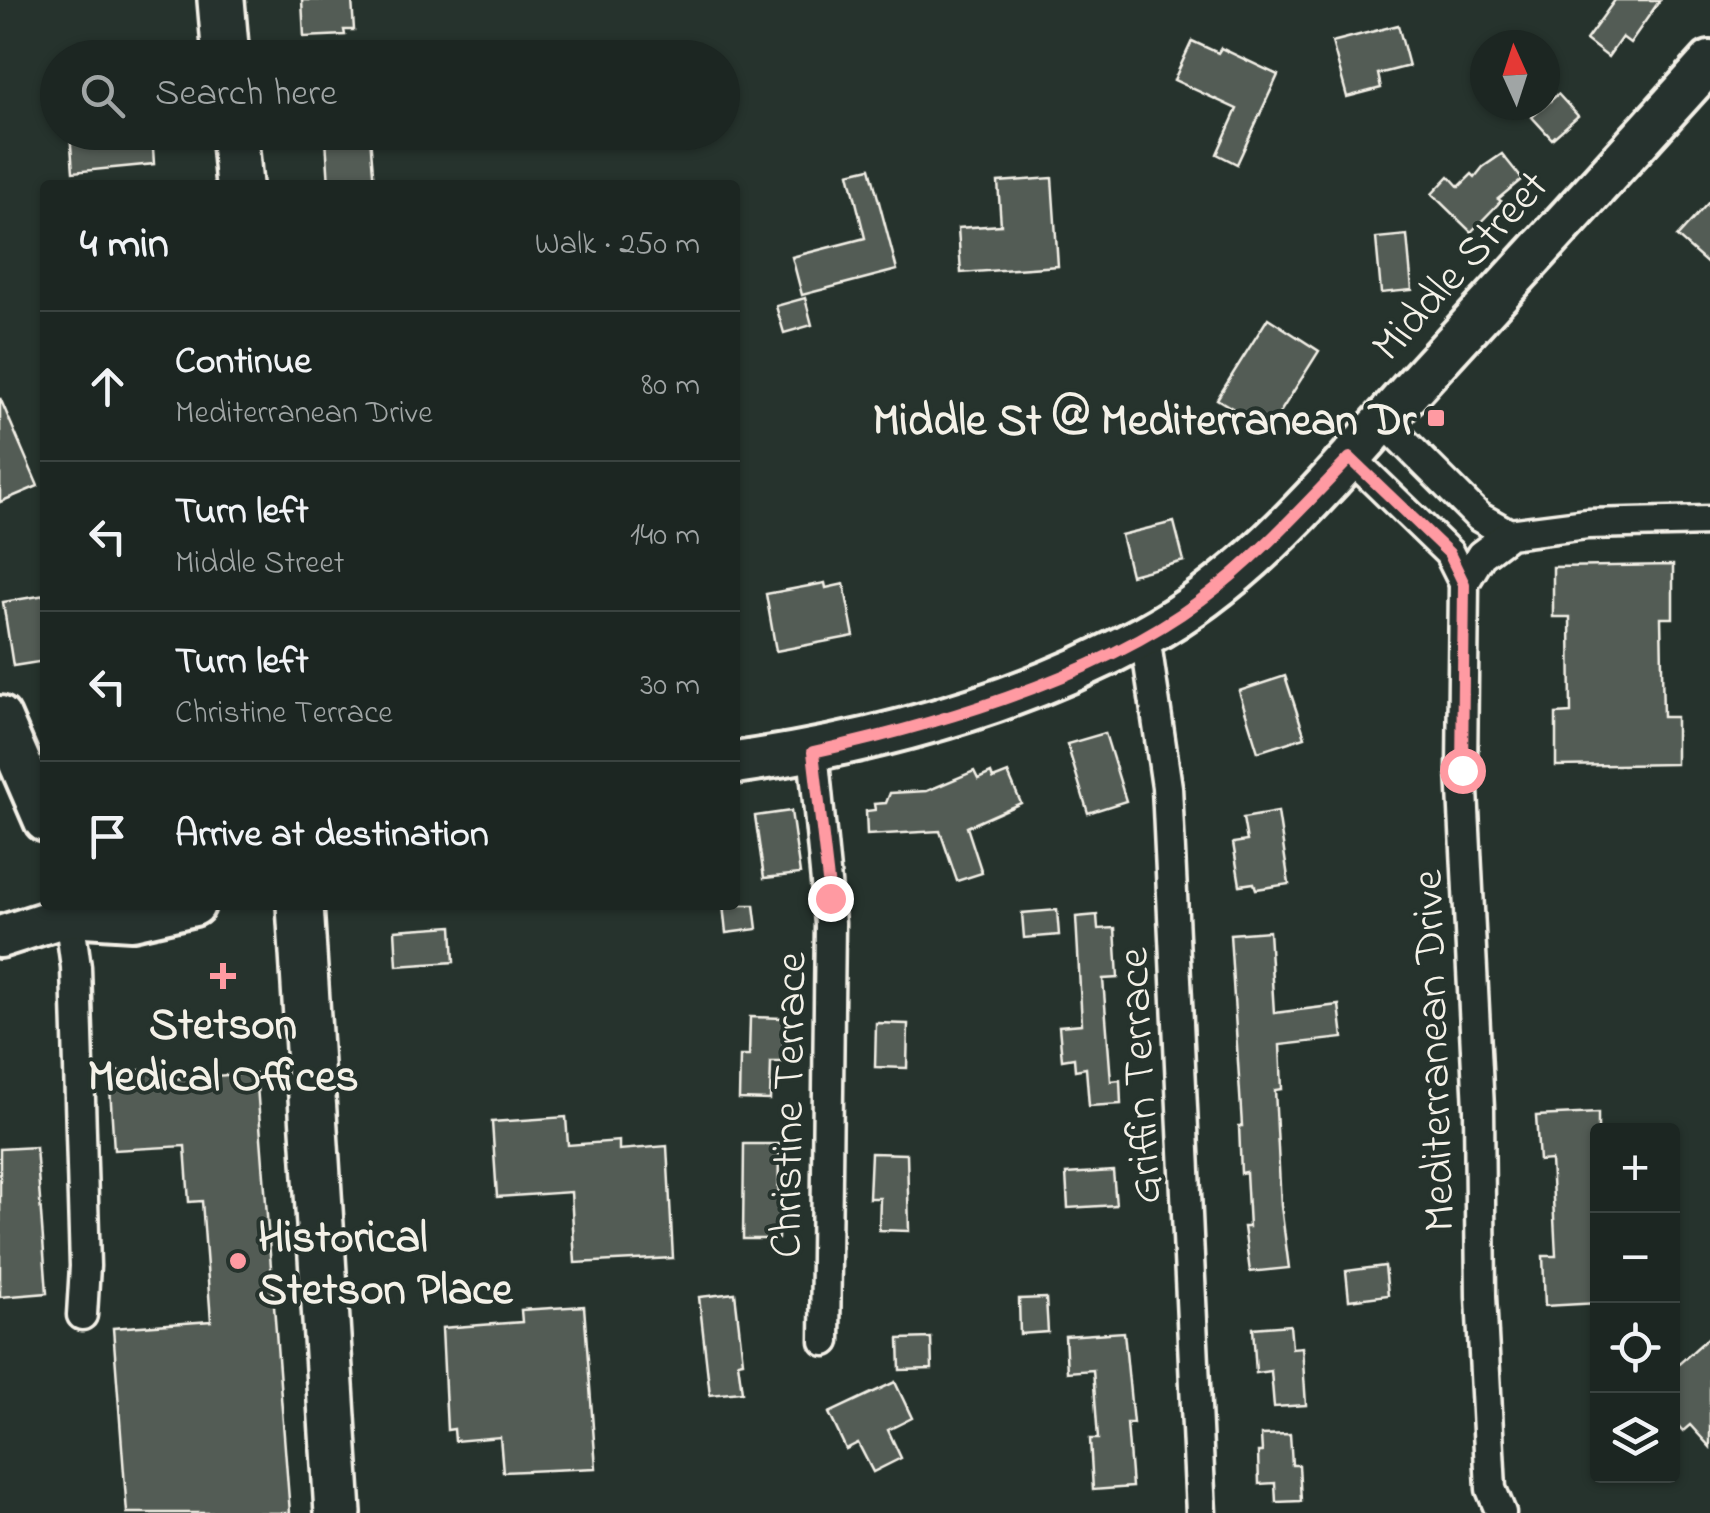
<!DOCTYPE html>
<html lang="en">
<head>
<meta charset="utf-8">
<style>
	:root { --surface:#1c2622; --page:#252e2a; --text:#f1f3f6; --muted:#a0a5a5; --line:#3a4340 }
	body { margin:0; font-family:"Indie Flower",sans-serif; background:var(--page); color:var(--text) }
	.controls { position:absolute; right:30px; bottom:30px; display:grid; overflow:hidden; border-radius:10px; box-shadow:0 2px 8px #0004 }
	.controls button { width:90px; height:90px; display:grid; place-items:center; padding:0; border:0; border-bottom:2px solid var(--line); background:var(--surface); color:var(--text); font:50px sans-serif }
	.compass { position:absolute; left:1470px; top:30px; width:90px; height:90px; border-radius:50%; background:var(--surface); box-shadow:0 2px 8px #0004; rotate:357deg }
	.stop { position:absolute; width:30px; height:30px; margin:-22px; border:8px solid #ff9aa2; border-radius:50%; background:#fff }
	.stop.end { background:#ff9aa2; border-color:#fff; box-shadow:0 2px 10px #0008 }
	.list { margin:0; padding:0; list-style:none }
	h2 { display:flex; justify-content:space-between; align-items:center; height:130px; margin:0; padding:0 40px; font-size:42px }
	h2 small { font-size:32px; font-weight:400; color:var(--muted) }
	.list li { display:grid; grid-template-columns:65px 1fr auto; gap:30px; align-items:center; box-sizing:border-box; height:150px; padding:0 40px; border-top:2px solid var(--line) }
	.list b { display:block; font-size:38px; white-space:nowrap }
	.list p { margin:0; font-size:32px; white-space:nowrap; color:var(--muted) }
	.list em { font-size:32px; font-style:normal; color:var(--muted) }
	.icon { flex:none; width:55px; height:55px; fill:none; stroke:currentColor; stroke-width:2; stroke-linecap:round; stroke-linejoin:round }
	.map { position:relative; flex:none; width:1710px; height:1513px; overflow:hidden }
	.search { position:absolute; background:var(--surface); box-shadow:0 2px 8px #0004; left:40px; top:40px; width:700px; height:110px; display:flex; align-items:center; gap:25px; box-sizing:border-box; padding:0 35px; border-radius:55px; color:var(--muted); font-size:38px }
	.panel { position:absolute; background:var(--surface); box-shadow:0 2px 8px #0004; left:40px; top:180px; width:700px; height:730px; border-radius:10px }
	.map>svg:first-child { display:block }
	.building { fill:#525c55; stroke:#f4f1e8; stroke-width:2.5 }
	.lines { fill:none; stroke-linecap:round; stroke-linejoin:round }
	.street-casing { stroke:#f4f1e8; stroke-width:35 }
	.secondary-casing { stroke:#f4f1e8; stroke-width:48 }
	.primary-casing { stroke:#f4f1e8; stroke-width:52 }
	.street { stroke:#26332d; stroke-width:28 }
	.secondary { stroke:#26332d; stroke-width:40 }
	.primary { stroke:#26332d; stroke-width:45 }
	.route { stroke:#ff9aa2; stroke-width:12 }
	.poi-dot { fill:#ff9aa2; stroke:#26332d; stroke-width:4 }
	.labels { text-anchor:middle; stroke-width:8; stroke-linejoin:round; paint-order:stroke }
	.street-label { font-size:45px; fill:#f4f1e8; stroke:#26332d }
	.poi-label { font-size:45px; font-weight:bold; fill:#f4f1e8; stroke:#26332d; text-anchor:end }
</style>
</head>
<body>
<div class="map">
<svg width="1710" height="1513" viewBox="0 0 1710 1513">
	<rect width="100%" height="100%" fill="#26332d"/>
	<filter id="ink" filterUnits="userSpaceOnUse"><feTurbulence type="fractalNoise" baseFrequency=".01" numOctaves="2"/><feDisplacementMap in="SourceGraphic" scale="20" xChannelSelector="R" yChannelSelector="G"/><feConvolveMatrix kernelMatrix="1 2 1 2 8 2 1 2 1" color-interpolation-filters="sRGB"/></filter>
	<g filter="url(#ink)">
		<g class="building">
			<path d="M302,0H352L354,30H344L345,35L304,37Z"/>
			<path d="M1615,0H1660L1630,43L1622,37L1608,57L1586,40Z"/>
			<path d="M1398,25L1409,66L1378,74L1381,88L1347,97L1332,42Z"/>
			<path d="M1192,41L1218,53L1221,48L1278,75L1237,164L1217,154L1237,109L1174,80Z"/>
			<path d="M1558,94L1578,116L1552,139L1532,117Z"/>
			<path d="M70,132H152L154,164L73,172Z"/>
			<path d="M370,136L374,185H329L326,139Z"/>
			<path d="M1502,154L1522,179L1498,199L1501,201L1471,232L1432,194L1449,176L1459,187L1472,174L1475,177L1483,167Z"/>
			<path d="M870,168L897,270L802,295L792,257L865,238L849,173Z"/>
			<path d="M1052,178L1058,266L961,273L958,228L1001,225L998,182Z"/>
			<path d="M1710,201V266L1677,237Z"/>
			<path d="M1407,235L1412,290L1381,293L1376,238Z"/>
			<path d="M805,298L812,325L784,333L776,306Z"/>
			<path d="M1268,318L1319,351L1269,430L1217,399Z"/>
			<path d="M0,398L38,486L0,502Z"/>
			<path d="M1174,522L1184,561L1131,575L1121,535Z"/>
			<path d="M1673,565V618H1661L1663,717H1676V764L1556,766V714L1571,713L1570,617H1553V567Z"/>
			<path d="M825,583L826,588L844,584L854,636L776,651L766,594Z"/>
			<path d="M45,595V661L13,666L3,602Z"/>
			<path d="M1285,676L1305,737L1258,752L1239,691Z"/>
			<path d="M1105,733L1126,801L1088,813L1067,744Z"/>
			<path d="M974,771L978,779L991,773L993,779L1008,773L1021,803L967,827L982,873L957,881L940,831L867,835L866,811L875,810L874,804L886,803L890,793L927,791Z"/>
			<path d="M791,811L800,874L764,878L755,816Z"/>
			<path d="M1278,812L1289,884L1256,889L1254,883L1240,885L1233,843L1247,841L1243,818Z"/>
			<path d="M723,905H754L757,929L726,933Z"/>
			<path d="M1057,910L1059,935L1024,938L1022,913Z"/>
			<path d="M1097,915L1098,929L1115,928L1118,978L1103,979L1111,1081L1120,1080L1121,1104L1089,1106L1086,1068L1075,1070L1074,1058L1062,1060L1059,1026L1082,1024L1076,917Z"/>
			<path d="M452,926L454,962L397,966L395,930Z"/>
			<path d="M1269,931L1274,1013L1339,1005L1343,1038L1280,1045L1282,1089L1275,1090L1281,1206L1289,1268L1250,1272L1244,1227H1249L1246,1172L1241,1173L1239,1126H1242L1230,934Z"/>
			<path d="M750,1017L784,1018L783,1062H771L770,1100L739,1099L740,1056H749Z"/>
			<path d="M876,1023L908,1024L907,1068L875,1067Z"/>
			<path d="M157,1069L158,1080L256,1073L290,1513H127L113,1328L211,1321L202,1201L189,1202L185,1146L114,1150L109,1072Z"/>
			<path d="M1598,1113V1303L1545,1306L1543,1256H1556L1551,1160L1539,1161L1536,1116Z"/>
			<path d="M566,1117L568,1145L619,1141V1150L667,1146L673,1258L575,1263L571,1192L497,1197L492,1122Z"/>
			<path d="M744,1144H779L778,1239H743Z"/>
			<path d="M36,1147L47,1293L0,1297V1149Z"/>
			<path d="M871,1153L907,1154L909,1231L879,1230L880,1198H869Z"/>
			<path d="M1113,1171L1116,1205L1068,1208L1066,1174Z"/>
			<path d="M1385,1266L1388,1295L1349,1300L1346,1271Z"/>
			<path d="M735,1293L743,1361L738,1362L742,1392L710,1395L699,1297Z"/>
			<path d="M1046,1298L1048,1332L1020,1334L1019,1299Z"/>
			<path d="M584,1306L596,1468L503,1472L500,1437L455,1441L454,1429L447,1430L442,1328L522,1322L521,1310Z"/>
			<path d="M1290,1325L1292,1348L1302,1347L1306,1405L1274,1407L1271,1371L1256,1373L1253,1328Z"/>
			<path d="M1124,1332L1133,1423H1127L1132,1487L1093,1490L1090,1439H1098L1093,1370L1067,1372L1065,1336Z"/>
			<path d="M1710,1336V1447L1690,1425L1683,1431L1672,1419V1370Z"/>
			<path d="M931,1338L932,1369L900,1370L899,1339Z"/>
			<path d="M895,1382L912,1418L888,1430L901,1458L873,1472L858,1443L846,1449L829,1413Z"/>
			<path d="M1290,1434L1292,1465H1299L1301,1501L1276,1502L1275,1483L1259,1484L1258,1452H1262L1261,1435Z"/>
		</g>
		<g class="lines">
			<defs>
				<g id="street">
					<path d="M1383,421L1479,517L1509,534"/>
					<path d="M1350,457L1449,553L1464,583"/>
					<path d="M1145,636L1167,787L1201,1513"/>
					<path d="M813,751L830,923L825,1341"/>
					<path d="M69,915L76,967L85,1266L82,1315"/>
					<path d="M1501,1513L1491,1489L1481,1296L1479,1109L1462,770L1464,583L1481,555L1509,534L1587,524L1710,521"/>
				</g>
				<g id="secondary">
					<path d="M0,717L45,821"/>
					<path d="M735,763C875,743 1019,704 1144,636C1254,577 1337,471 1420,380C1517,274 1614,169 1710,62"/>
					<path d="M0,937L69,915L132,919L194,905"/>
				</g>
				<g id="primary">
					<path d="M221,0L226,58"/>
					<path d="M234,132L239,185"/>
					<path d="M300,905L338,1513"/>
				</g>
			</defs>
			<use href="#street" class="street-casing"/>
			<use href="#secondary" class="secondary-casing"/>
			<use href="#primary" class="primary-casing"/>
			<use href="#street" class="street"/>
			<use href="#secondary" class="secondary"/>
			<use href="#primary" class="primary"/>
		</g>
	</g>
	<g class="lines" filter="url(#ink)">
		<path class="route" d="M830,898L813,752C939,724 1098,677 1201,600C1256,559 1303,507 1350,458L1449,553L1464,584L1462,770"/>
	</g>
	<g class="poi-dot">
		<rect x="1426" y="408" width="20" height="20" rx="5"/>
		<path d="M218 961h10v10h10v10h-10v10h-10v-10h-10v-10h10z"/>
		<circle cx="238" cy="1261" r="10"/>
	</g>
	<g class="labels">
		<g class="street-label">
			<text transform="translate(1458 264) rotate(-48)" y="16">Middle Street</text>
			<text transform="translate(1431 1051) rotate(-92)" y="16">Mediterranean Drive</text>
			<text transform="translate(1137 1076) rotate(-93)" y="16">Griffin Terrace</text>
			<text transform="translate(786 1105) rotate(-89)" y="16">Christine Terrace</text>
		</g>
		<g class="poi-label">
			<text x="1416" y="434">Middle St @ Mediterranean Dr</text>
			<text x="223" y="1038" text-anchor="middle">Stetson<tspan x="223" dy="52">Medical Offices</tspan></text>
			<text x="258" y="1251" text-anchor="start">Historical<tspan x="258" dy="52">Stetson Place</tspan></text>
		</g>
	</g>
</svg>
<div class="controls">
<button>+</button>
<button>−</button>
<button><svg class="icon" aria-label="locate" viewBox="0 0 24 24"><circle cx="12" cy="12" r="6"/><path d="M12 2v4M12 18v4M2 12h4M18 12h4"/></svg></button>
<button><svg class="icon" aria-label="layers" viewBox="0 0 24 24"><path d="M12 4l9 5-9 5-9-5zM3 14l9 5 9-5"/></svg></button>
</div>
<svg class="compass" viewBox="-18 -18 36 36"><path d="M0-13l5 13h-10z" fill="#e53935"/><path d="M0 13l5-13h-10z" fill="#a0a5a5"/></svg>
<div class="stop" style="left:1462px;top:770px"></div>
<div class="stop end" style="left:830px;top:898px"></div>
<div class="search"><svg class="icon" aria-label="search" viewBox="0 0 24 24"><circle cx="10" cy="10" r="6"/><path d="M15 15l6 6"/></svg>Search here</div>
<section class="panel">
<h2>4 min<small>Walk · 250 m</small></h2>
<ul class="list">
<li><svg class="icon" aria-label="ahead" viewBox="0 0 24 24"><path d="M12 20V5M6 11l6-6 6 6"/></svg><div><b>Continue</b><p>Mediterranean Drive</p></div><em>80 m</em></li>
<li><svg class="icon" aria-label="left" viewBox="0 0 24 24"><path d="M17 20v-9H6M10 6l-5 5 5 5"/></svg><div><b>Turn left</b><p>Middle Street</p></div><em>140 m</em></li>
<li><svg class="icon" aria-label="left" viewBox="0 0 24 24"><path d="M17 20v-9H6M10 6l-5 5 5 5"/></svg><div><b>Turn left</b><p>Christine Terrace</p></div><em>30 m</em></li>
<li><svg class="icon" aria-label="arrive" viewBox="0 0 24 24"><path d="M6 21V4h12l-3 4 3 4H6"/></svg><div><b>Arrive at destination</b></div></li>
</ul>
</section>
</div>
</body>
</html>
